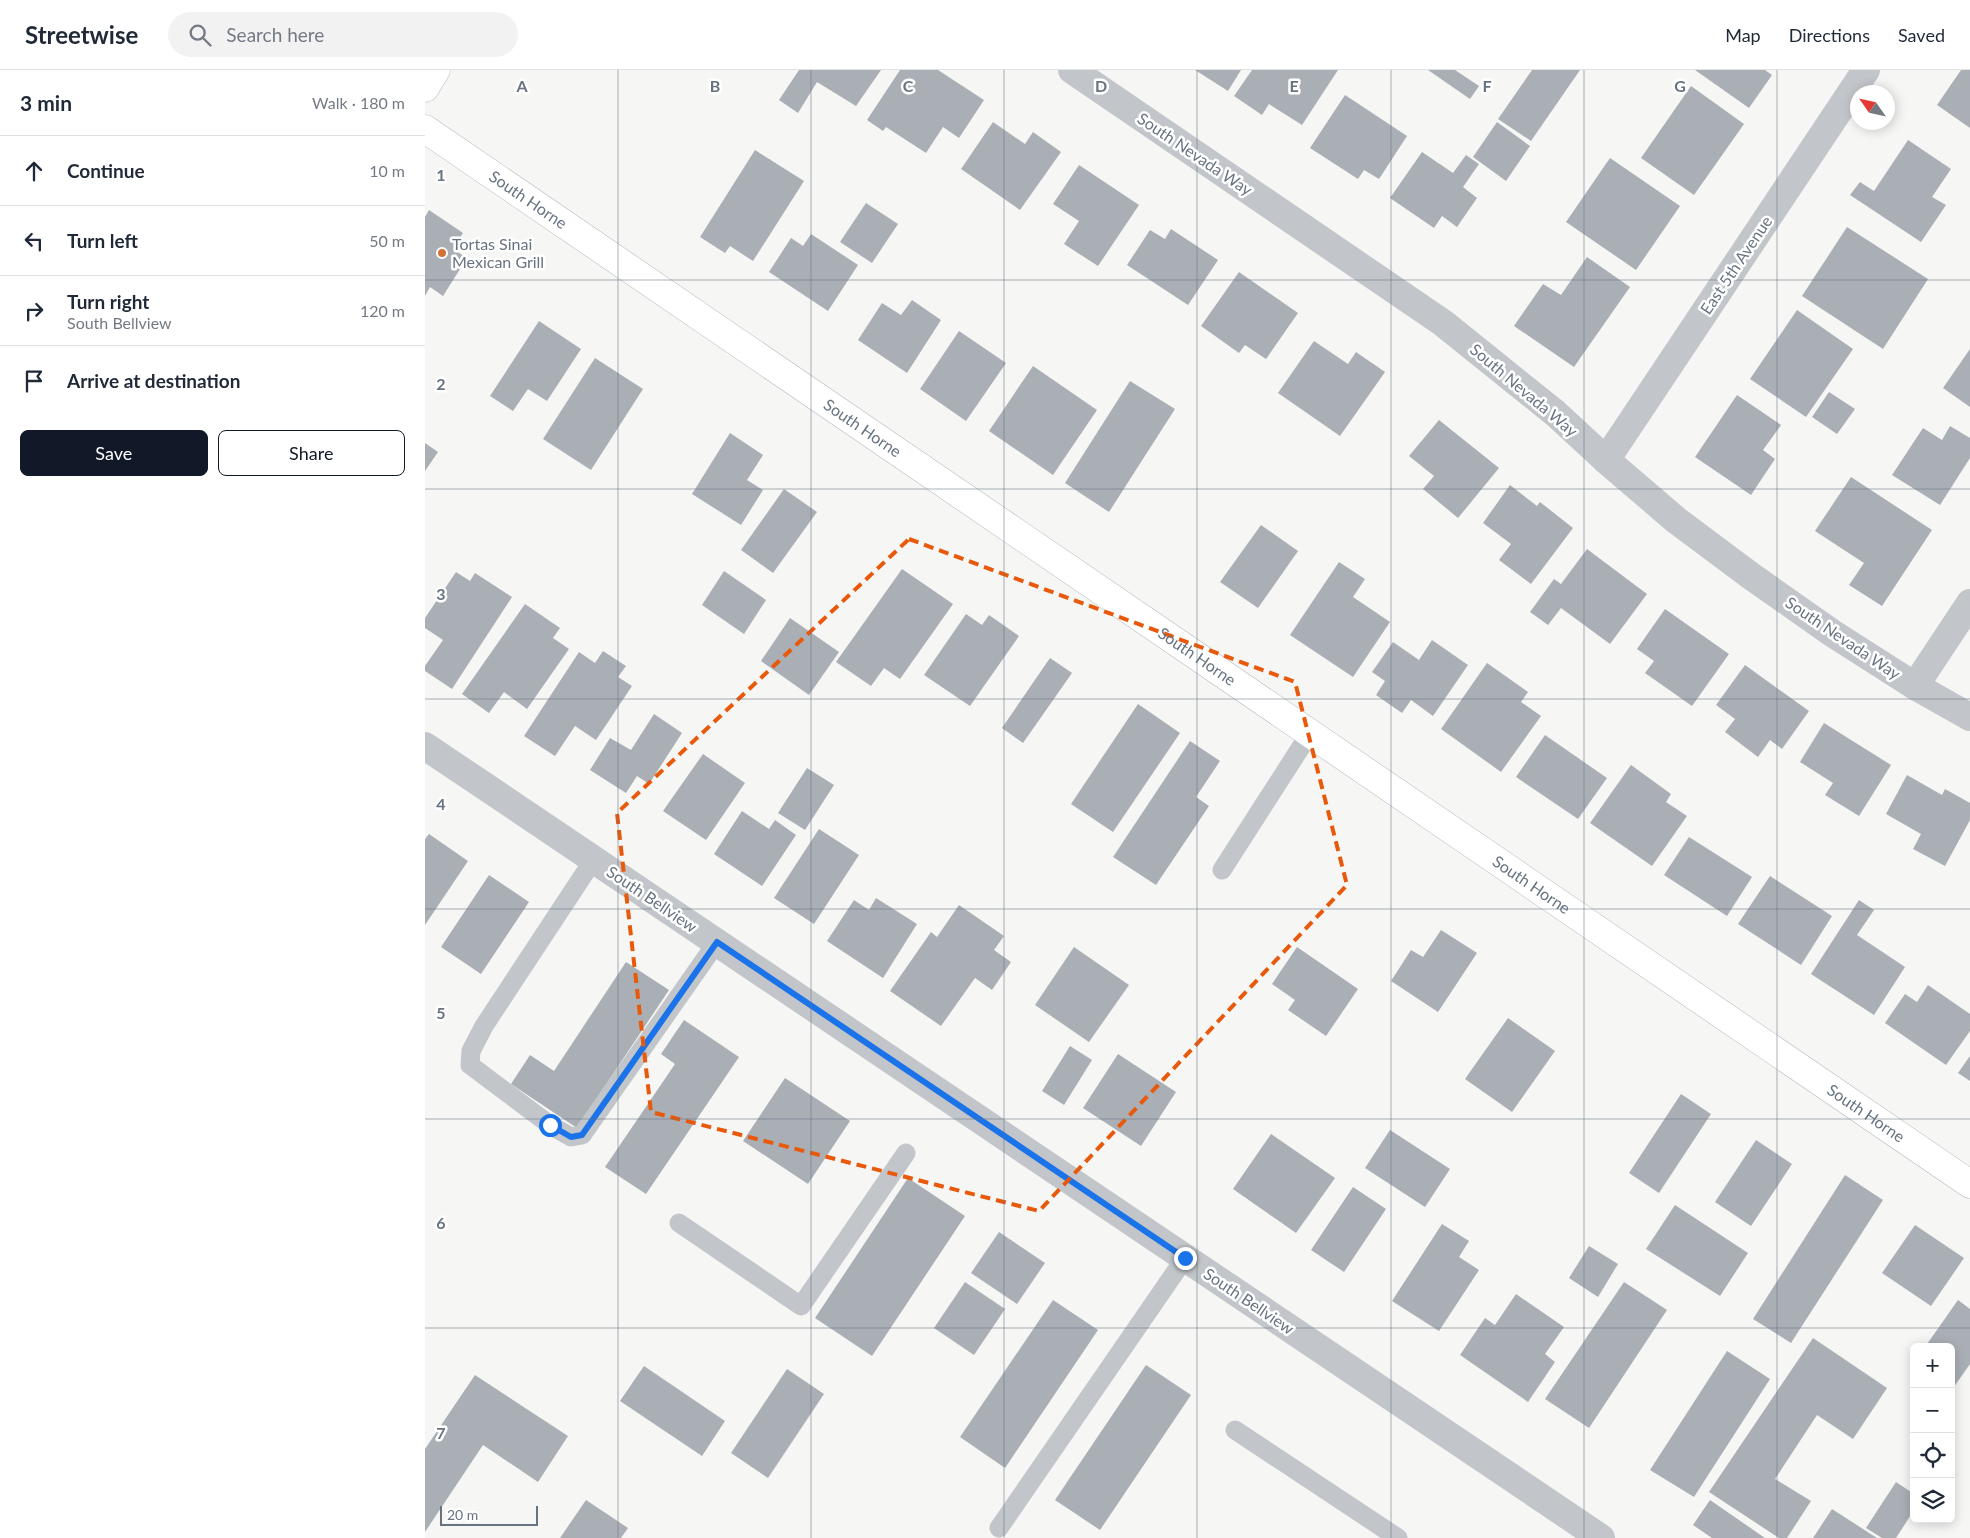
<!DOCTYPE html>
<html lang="en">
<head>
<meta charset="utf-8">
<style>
	:root { --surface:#fff; --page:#f2f2f3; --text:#1f2937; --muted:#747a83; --line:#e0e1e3; --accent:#111827 }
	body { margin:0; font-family:Lato,sans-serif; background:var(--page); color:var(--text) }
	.controls { position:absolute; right:15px; bottom:15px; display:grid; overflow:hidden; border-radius:8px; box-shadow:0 2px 12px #0003 }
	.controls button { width:45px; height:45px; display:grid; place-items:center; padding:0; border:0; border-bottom:1px solid var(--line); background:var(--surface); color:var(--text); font:25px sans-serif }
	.compass { position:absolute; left:1425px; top:15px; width:45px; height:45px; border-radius:50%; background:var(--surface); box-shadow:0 2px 12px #0003; rotate:304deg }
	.scale { position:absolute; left:15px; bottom:12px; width:98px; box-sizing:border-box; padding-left:5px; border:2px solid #687382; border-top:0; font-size:14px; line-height:18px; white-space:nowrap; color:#687382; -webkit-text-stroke:4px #fff; paint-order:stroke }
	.stop { position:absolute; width:15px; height:15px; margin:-11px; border:4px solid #1a73e8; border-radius:50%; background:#fff }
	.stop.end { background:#1a73e8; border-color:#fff; box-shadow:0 1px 5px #0008 }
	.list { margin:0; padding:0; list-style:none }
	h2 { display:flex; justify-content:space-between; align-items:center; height:65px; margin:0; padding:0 20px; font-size:21px }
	h2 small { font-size:16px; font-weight:400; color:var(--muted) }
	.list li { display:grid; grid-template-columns:32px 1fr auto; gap:15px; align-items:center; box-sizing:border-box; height:70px; padding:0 20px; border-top:1px solid var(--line) }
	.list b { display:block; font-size:19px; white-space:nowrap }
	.list p { margin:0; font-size:16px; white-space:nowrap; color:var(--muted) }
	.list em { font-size:16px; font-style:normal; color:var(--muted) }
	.actions { display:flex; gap:10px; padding:15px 20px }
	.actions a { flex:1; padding:11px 0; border:1px solid var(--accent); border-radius:8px; text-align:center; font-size:18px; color:var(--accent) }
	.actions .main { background:var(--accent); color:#fff }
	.icon { flex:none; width:28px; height:28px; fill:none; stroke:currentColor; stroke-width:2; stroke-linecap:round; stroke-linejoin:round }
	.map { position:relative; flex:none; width:1545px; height:1468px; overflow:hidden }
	header { display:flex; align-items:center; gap:30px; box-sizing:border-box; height:70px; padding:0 25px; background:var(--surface); border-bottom:1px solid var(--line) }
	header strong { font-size:24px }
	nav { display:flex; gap:28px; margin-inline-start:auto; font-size:18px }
	.search { width:350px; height:45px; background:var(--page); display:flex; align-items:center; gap:12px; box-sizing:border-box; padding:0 18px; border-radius:28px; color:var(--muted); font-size:19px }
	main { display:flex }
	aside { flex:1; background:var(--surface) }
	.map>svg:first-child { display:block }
	.building { fill:#aaafb6 }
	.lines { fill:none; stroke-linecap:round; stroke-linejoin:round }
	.secondary-casing { stroke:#b5b8bd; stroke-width:29 }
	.lane { stroke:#c2c5c9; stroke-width:19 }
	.street { stroke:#c2c5c9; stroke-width:28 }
	.secondary { stroke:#fff; stroke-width:28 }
	.route { stroke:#1a73e8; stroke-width:6 }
	.marked { fill:none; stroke:#e8590c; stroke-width:4; stroke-dasharray:10 6; stroke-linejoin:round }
	.grid { fill:none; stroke:#687382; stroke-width:1; stroke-opacity:0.55 }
	.poi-dot { fill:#d37237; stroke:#fff; stroke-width:2 }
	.labels { text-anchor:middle; stroke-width:5; stroke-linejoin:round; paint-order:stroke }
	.street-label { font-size:16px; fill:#687382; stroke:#fff }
	.poi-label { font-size:16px; fill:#687382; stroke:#fff; text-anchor:start }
	.grid-label { font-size:16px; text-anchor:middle; font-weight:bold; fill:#687382; stroke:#fff; stroke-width:5; stroke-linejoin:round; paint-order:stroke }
</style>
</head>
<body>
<header>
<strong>Streetwise</strong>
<div class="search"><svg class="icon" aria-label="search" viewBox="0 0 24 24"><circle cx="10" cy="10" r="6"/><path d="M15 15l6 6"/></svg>Search here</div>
<nav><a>Map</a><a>Directions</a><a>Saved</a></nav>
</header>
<main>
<aside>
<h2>3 min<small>Walk · 180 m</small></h2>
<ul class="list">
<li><svg class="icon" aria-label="ahead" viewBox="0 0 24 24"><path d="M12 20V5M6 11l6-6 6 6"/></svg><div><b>Continue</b></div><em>10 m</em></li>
<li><svg class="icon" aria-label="left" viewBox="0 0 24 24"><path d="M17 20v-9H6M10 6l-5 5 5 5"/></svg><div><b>Turn left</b></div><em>50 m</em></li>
<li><svg class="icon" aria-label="right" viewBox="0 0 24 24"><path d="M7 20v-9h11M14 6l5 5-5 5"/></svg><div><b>Turn right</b><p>South Bellview</p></div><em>120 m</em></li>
<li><svg class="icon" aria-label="arrive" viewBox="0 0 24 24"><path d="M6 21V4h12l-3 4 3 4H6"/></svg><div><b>Arrive at destination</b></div></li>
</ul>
<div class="actions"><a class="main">Save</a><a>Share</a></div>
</aside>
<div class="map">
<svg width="1545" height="1468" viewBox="0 0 1545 1468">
	<rect width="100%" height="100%" fill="#f6f6f4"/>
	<g class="building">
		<path d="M374,0H456L431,36L392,12L373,43L354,30Z"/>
		<path d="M475,0H513L559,30L534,68L518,57L501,83L461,57L458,61L442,50Z"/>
		<path d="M770,0H816L803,21Z"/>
		<path d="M827,0H913L877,55L844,34L837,45L809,26Z"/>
		<path d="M1003,0H1030L1054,16L1045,29Z"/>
		<path d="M1107,0H1155L1106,71L1073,49Z"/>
		<path d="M1270,0H1340L1347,5L1324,38Z"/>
		<path d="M1536,0H1545V58L1512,35Z"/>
		<path d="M1266,16L1319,54L1269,125L1216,88Z"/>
		<path d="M920,25L982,66L954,109L939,100L933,109L885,78Z"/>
		<path d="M568,52L600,74L608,62L636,82L595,140L536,99Z"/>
		<path d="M1072,52L1105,76L1081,111L1048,87Z"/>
		<path d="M1483,70L1526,99L1507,127L1521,135L1496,172L1425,125L1435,112L1449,121Z"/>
		<path d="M330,80L379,111L328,191L305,176L300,183L275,167Z"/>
		<path d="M997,82L1028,103L1041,85L1054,94L1038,117L1052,128L1032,157L1017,146L1009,158L965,128Z"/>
		<path d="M1185,88L1255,136L1211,200L1141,152Z"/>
		<path d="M654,95L714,135L673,196L639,174L654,151L628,134Z"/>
		<path d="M441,133L473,154L447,193L415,172Z"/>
		<path d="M4,140L38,163L28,179L42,188L18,226L5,217L0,226V147Z"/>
		<path d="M1422,157L1503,209L1458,279L1377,226Z"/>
		<path d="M746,159L793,190L763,235L702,195L725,160L740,169Z"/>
		<path d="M386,164L433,195L403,241L344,202L366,168L378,176Z"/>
		<path d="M1162,187L1205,217L1149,297L1089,256L1118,214L1136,225Z"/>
		<path d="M814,202L873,243L841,289L820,275L814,283L776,256Z"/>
		<path d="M487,230L516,250L482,303L433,270L457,233L476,245Z"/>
		<path d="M1372,240L1428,279L1381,347L1325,309Z"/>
		<path d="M114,251L156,279L122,331L103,319L88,341L65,326Z"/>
		<path d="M534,261L581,293L541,351L495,319Z"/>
		<path d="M889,271L923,294L931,282L960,302L915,366L853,323Z"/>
		<path d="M1545,279V337L1518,318Z"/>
		<path d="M170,288L218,319L166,400L118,369Z"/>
		<path d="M608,296L672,340L628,405L564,361Z"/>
		<path d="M705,311L750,339L684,442L640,413Z"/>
		<path d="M1404,322L1430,339L1412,364L1387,347Z"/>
		<path d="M1312,325L1356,355L1338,380L1350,389L1326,425L1270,387Z"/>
		<path d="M1014,350L1074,398L1033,448L998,419L1009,406L984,386Z"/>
		<path d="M1525,356L1545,368V388L1515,435L1467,405L1498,358L1517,370Z"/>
		<path d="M305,363L338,385L322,410L338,420L316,455L267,424Z"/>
		<path d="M0,373L13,382L0,401Z"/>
		<path d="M1426,407L1507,460L1457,536L1424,515L1439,493L1390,461Z"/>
		<path d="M1085,415L1112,436L1115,432L1148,458L1106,514L1074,490L1086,474L1058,453Z"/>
		<path d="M359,419L392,442L348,503L316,480Z"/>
		<path d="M836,455L873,481L833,538L795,512Z"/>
		<path d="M1162,479L1222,524L1185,574L1136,538L1123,555L1105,542L1129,509L1136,514Z"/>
		<path d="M914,492L940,509L928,527L965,552L928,607L865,565Z"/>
		<path d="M477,499L528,534L475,609L459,598L446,616L411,592Z"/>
		<path d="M299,501L341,530L319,564L277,535Z"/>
		<path d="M31,502L45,511L50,503L87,527L27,619L0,601V596L18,570L0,558V548Z"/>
		<path d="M100,534L135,558L128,568L144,579L102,639L79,622L64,643L37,624Z"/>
		<path d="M1240,539L1304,584L1267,636L1220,603L1229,591L1212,579Z"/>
		<path d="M541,544L557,555L564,545L594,566L545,636L499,605Z"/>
		<path d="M365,548L414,582L384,625L336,591Z"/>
		<path d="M1007,570L1043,595L1008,646L986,630L977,643L951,625L960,611L947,602L968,572L994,590Z"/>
		<path d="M178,581L201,596L193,607L207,616L171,670L150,656L130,686L99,666L154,582L170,593Z"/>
		<path d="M625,588L647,603L598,673L577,658Z"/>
		<path d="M1062,593L1103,622L1096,632L1116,646L1076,702L1016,659Z"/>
		<path d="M1320,595L1384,641L1357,679L1345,670L1333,687L1300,662L1310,649L1291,635Z"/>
		<path d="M713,634L755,663L688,762L646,734Z"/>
		<path d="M229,644L257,663L224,714L212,706L201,723L165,700L185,668L206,680Z"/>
		<path d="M1399,653L1466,695L1434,746L1400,725L1408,713L1375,692Z"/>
		<path d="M1120,665L1182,708L1153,749L1091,707Z"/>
		<path d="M765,671L795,691L771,727L784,736L731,815L688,787Z"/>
		<path d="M278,684L320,713L281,770L238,741Z"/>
		<path d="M1206,695L1246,724L1241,732L1262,746L1227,796L1165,753Z"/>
		<path d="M382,698L409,715L380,760L353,743Z"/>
		<path d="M1482,705L1517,725L1520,719L1545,733V750L1520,796L1488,779L1496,764L1461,744Z"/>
		<path d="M317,741L344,759L350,750L371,765L337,816L289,784Z"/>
		<path d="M394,759L434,785L389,854L349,828Z"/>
		<path d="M4,764L43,791L0,855V769Z"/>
		<path d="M1264,767L1327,807L1302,846L1239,805Z"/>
		<path d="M64,805L104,832L56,904L16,877Z"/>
		<path d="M1345,806L1407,846L1376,895L1313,854Z"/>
		<path d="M451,828L492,854L458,908L402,871L429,830L444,840Z"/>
		<path d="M1434,830L1449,840L1432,865L1480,897L1449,945L1386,904Z"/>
		<path d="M534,835L579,866L569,880L586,892L567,920L550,908L516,956L465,921L506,862L512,867Z"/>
		<path d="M1016,860L1052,883L1013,942L966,911L986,880L998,887Z"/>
		<path d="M649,877L704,915L664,972L610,935Z"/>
		<path d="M872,877L933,919L901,966L863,940L870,930L847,914Z"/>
		<path d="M201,892L244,920L152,1058L86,1014L105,985L129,1001Z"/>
		<path d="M1503,915L1545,944V961L1521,995L1460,953L1480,924L1492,932Z"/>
		<path d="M1083,948L1130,981L1087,1042L1040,1009Z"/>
		<path d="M259,950L314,987L221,1124L180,1097L250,994L236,984Z"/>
		<path d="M645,976L667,990L639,1035L617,1021Z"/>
		<path d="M693,984L751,1022L716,1076L658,1038Z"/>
		<path d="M1545,986V1011L1533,1003Z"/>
		<path d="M360,1008L425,1051L383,1114L318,1071Z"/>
		<path d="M1256,1024L1286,1044L1234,1123L1204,1103Z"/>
		<path d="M965,1060L1025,1099L1000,1137L940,1098Z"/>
		<path d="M846,1064L910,1108L871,1163L808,1119Z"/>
		<path d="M1331,1070L1367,1094L1326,1156L1290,1132Z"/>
		<path d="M1420,1105L1458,1130L1366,1273L1328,1249Z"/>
		<path d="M483,1108L540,1146L447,1286L390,1248Z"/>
		<path d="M928,1117L961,1139L919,1202L886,1180Z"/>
		<path d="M1250,1135L1323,1183L1295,1226L1221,1179Z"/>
		<path d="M1017,1154L1044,1171L1034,1187L1054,1200L1014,1261L967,1231Z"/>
		<path d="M1490,1155L1539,1188L1506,1236L1457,1203Z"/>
		<path d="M574,1162L620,1193L592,1234L546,1203Z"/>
		<path d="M1164,1176L1193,1194L1173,1227L1144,1208Z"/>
		<path d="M540,1212L580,1239L549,1285L509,1258Z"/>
		<path d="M1199,1212L1242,1240L1164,1358L1120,1329Z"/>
		<path d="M1091,1224L1139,1257L1120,1284L1130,1292L1103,1332L1035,1285L1060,1248L1070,1255Z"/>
		<path d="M628,1230L673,1260L580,1398L535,1367Z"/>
		<path d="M1533,1230L1545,1239V1294L1526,1321V1277H1500Z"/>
		<path d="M1388,1268L1462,1318L1428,1369L1392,1345L1350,1409L1386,1431L1362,1468H1354L1284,1422Z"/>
		<path d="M1302,1281L1345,1309L1269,1427L1225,1400Z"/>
		<path d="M721,1295L766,1325L675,1460L630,1430Z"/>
		<path d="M219,1296L300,1351L277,1386L195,1331Z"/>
		<path d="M362,1299L399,1324L343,1408L306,1383Z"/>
		<path d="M50,1305L143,1366L113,1412L58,1375L0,1462V1379Z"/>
		<path d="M1471,1412L1489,1424V1440L1471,1468H1457L1441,1458Z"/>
		<path d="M161,1430L203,1458L196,1468H135Z"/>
		<path d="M1285,1430L1340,1468H1287L1268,1455Z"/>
		<path d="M1407,1439L1452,1468H1388Z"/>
	</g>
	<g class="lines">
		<defs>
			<g id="secondary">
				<path d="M0,18L11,0"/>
				<path id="s1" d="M0,59L1545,1114"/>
			</g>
		</defs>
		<use href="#secondary" class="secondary-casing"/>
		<g class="lane">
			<path d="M169,789L59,956L46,981L45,995L125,1055L146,1067L157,1065L292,872"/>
			<path d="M797,800L885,663"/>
			<path d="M254,1153L376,1236L481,1083"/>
			<path d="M810,1360L973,1468"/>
			<path d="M574,1458L760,1188"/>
		</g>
		<g class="street">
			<path d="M647,0L1018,253L1130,343L1181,390L1251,450L1326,506L1407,563L1490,616L1545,647"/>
			<path d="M1181,390L1441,0"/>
			<path d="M1490,616L1545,533"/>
			<path d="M0,676L1176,1468"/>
		</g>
		<use href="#secondary" class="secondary"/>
	</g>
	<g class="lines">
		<path class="route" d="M125,1055L146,1067L157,1065L292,872L760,1188"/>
	</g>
	<path class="marked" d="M484,469L870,612L922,815L614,1141L226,1042L192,743Z"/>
	<path class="grid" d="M193,0V1468M386,0V1468M579,0V1468M772,0V1468M966,0V1468M1159,0V1468M1352,0V1468M0,210H1545M0,419H1545M0,629H1545M0,839H1545M0,1049H1545M0,1258H1545"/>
	<circle class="poi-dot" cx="17" cy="183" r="5"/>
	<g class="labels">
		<g class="street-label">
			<text transform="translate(770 84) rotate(34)" y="6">South Nevada Way</text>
			<text dy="6" stroke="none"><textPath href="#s1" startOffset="125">South Horne</textPath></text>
			<text transform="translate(1311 195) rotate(-56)" y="6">East 5th Avenue</text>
			<text transform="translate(1099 320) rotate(40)" y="6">South Nevada Way</text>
			<text dy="6" stroke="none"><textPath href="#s1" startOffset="530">South Horne</textPath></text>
			<text transform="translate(1418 568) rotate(34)" y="6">South Nevada Way</text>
			<text dy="6" stroke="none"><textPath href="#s1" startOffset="935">South Horne</textPath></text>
			<text dy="6" stroke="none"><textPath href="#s1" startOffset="1340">South Horne</textPath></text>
			<text transform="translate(227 829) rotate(34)" y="6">South Bellview</text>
			<text dy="6" stroke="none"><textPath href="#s1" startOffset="1745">South Horne</textPath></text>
			<text transform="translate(824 1231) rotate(34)" y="6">South Bellview</text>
		</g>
		<g class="poi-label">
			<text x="27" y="180">Tortas Sinai<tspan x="27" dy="18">Mexican Grill</tspan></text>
		</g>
	</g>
	<g class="grid-label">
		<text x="97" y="22">A</text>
		<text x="290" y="22">B</text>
		<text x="483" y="22">C</text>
		<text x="676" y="22">D</text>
		<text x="869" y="22">E</text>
		<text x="1062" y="22">F</text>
		<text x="1255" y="22">G</text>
		<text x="16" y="111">1</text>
		<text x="16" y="320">2</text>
		<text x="16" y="530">3</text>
		<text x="16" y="740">4</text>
		<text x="16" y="949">5</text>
		<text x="16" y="1159">6</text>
		<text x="16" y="1369">7</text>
	</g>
</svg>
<div class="controls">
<button>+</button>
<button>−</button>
<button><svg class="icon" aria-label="locate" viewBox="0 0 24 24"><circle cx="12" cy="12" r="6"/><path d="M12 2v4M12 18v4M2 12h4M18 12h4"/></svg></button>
<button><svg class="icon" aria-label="layers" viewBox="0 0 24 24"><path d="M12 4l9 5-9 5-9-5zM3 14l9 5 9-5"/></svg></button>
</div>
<svg class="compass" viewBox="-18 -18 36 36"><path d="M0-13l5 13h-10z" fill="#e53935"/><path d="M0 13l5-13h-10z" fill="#747a83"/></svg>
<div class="scale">20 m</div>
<div class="stop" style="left:125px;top:1055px"></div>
<div class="stop end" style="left:760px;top:1188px"></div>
</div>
</main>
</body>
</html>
